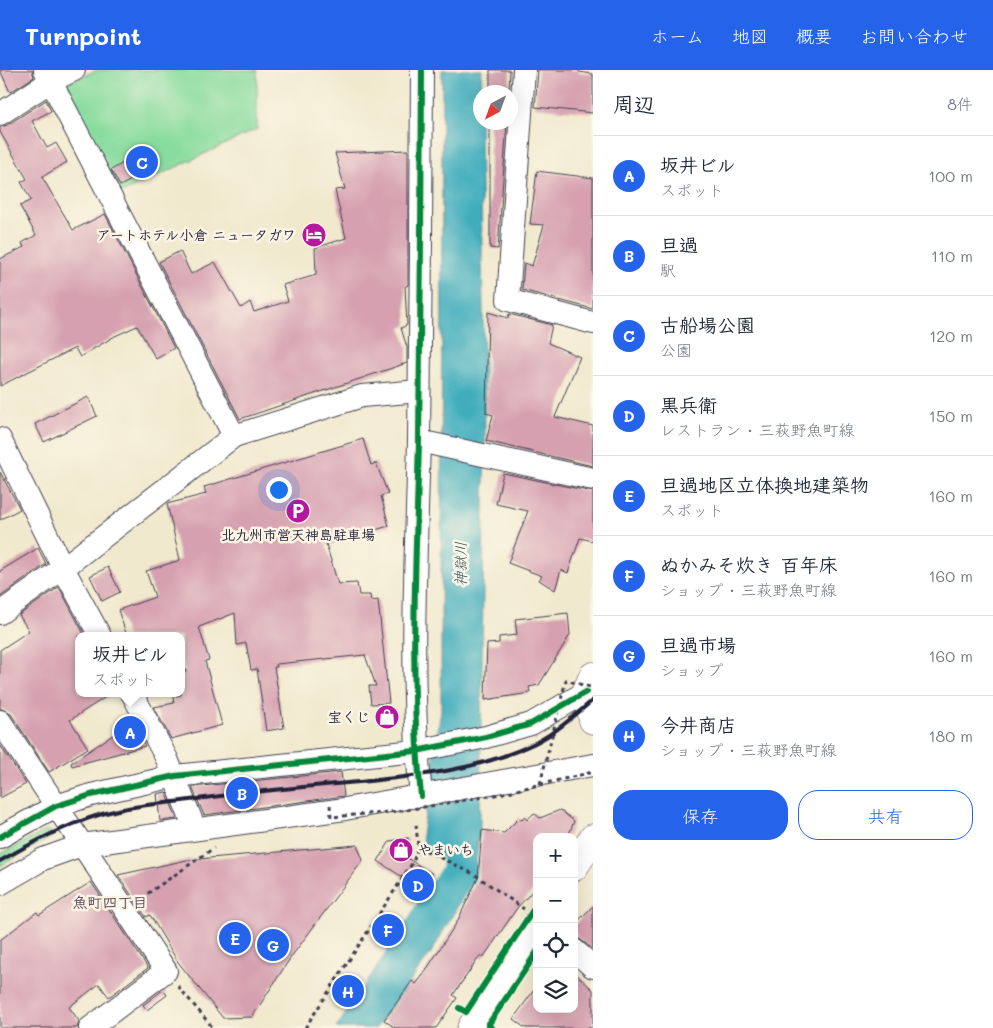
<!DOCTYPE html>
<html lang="ja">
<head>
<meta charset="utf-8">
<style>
	:root { --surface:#fff; --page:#f2f2f3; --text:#1f2937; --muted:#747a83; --line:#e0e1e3; --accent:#2563eb }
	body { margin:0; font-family:Mali,"Klee One",sans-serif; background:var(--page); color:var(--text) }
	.controls { position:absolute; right:15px; bottom:15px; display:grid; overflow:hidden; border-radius:10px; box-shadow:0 5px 20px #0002 }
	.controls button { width:45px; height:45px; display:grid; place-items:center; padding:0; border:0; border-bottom:1px solid var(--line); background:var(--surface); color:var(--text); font:25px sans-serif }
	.compass { position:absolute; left:473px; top:15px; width:45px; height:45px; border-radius:50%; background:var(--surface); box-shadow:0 5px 20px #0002; rotate:221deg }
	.you { position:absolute; left:278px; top:419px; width:18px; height:18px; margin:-12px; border:4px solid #fff; border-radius:50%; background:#1a73e8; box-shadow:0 0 0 8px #1a73e833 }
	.badge { display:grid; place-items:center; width:32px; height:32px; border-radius:50%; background:var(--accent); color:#fff; font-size:16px; font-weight:700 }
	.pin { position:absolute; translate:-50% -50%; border:2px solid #fff; box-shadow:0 1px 5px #0006 }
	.popup { position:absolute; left:75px; top:562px; width:110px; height:65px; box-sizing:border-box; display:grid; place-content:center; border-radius:10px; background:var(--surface); filter:drop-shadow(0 1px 4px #0005); font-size:16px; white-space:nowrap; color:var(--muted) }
	.popup b { font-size:19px; color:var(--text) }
	.popup::after { content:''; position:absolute; left:50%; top:100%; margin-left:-10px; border:10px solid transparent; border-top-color:var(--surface) }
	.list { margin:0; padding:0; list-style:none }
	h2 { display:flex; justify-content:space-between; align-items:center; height:65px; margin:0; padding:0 20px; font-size:21px }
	h2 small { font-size:16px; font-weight:400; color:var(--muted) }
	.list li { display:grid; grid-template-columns:32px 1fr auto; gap:15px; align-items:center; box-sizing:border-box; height:80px; padding:0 20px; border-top:1px solid var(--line) }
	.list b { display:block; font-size:19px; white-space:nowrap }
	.list p { margin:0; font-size:16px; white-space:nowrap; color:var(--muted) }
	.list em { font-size:16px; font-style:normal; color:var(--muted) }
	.actions { display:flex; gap:10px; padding:15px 20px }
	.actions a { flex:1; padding:11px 0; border:1px solid var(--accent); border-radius:20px; text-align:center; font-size:18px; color:var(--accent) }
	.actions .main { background:var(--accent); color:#fff }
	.icon { flex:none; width:28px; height:28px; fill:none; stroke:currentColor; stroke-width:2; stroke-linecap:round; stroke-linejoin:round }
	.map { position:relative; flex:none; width:593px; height:958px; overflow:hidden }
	header { display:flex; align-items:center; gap:30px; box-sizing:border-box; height:70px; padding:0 25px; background:var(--accent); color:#fff }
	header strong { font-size:24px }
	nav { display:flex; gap:28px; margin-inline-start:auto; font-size:18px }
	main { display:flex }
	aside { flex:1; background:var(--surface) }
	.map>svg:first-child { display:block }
	.green { fill:#88dc9e; stroke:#557f6c }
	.water { fill:#3fadbd; stroke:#30687c }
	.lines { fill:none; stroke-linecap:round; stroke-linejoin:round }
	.river { stroke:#3fadbd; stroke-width:35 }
	.building { fill:#d6a0b0 }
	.minor-casing { stroke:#414051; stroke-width:24 }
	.major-casing { stroke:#414051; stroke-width:29 }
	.path { stroke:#414051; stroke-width:3; stroke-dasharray:4 4; stroke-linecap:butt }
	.minor { stroke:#fff; stroke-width:22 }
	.major { stroke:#fff; stroke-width:28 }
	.rail { stroke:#22223b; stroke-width:4 }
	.path-bridge { stroke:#414051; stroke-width:3; stroke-dasharray:4 4; stroke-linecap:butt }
	.cycleway-casing { stroke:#fcf5e5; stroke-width:9 }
	.cycleway { stroke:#00873e; stroke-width:6 }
	.labels { text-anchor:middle; stroke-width:5; stroke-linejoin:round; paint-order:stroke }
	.poi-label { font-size:14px; font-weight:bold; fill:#22223b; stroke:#fcf5e5; text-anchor:end }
	.water-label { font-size:15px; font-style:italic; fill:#2e5a6f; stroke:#fcf5e5 }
	.neighbourhood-label { font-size:15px; font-weight:bold; fill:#614e64; stroke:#fcf5e5 }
</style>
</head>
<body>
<header>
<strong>Turnpoint</strong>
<nav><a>ホーム</a><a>地図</a><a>概要</a><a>お問い合わせ</a></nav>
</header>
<main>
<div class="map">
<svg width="593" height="958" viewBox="0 0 593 958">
	<rect width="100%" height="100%" fill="#fcf5e5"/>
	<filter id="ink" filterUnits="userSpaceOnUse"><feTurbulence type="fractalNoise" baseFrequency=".02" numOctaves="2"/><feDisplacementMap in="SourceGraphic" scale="10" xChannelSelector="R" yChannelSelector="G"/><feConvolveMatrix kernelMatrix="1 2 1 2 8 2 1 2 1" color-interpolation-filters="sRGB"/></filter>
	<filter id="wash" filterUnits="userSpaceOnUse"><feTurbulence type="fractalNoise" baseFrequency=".0096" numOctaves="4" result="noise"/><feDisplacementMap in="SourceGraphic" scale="20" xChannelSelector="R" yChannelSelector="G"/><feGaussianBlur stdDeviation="1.12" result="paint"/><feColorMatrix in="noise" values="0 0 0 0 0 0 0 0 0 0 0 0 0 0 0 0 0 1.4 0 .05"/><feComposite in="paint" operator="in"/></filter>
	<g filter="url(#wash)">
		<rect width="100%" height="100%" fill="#f1e9ce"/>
		<g class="green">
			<path d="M97,0H257V59L115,126L63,15Z"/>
			<path d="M48,760L53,764L50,768L0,796V784Z"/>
		</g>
		<g class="water">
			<path d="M442,0H482L480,52L485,363L480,755L475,802L432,782L427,783L422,765L441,640Z"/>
			<path d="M439,804L471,813L431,883L376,958H336Z"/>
		</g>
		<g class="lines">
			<path class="river" d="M429,847L459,802L460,748"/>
		</g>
		<g id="blocks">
			<g class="building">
				<path d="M0,0H32L34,7L10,22Z"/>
				<path d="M490,0H510L509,22H490Z"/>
				<path d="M538,0H579V2L593,4V43L535,37Z"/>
				<path d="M46,30L51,41L32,51L47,78L56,73L67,92L42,107L73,160L105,144L174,278L156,289L137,256L115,266L80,287L75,278L0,316V189L24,177L22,173L36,165L20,136L31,130L21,112L27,109L0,62V57L7,55Z"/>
				<path d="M490,52H507L498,179L490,178Z"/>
				<path d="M408,80V215L405,217L407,255L401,258L407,277V293L240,349L159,192L180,181L191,204L215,192L241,238L250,232L254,242L288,231L283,215L316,205L315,178L346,168L335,120L345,119L335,83Z"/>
				<path d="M135,86L144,103L120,116L111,100Z"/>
				<path d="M537,101L593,108V239L522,220L524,193L532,196L544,155L530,154Z"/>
				<path d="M488,242L508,248L509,244L552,255L548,273L580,287L555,347L593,356V396L486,371L493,345L486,343Z"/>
				<path d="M88,327L97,346L44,372L35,354Z"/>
				<path d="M363,369L371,395L376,393L388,424L381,426L389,456L326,474L338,514L357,513L359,525H370L371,531L378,530L389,633L371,634L369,616H376L365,585L276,594L277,597H274L284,658L266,661L257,599L251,600L246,573L237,575L235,543L199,557L209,590L205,591L222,655L171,669L154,637L174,633L173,627L181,625V603L186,602L181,587V566H127L118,540L155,527L146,501L180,490L167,434L206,424L204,417Z"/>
				<path d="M0,402L20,439L0,450Z"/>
				<path d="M503,403L593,422V471L580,468L568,503L561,500L555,520L539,510L542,506L508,493L528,441L496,434Z"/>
				<path d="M38,478L46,494L0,527V501Z"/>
				<path d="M108,497L120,522L102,531L90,506Z"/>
				<path d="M59,517L85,566H79V623H112L70,650L88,678L49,702L11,644L0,638V580L29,561L19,545Z"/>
				<path d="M568,543L570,565L539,615L529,617L530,623L485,630L487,574L499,573V567L517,565L515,549Z"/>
				<path d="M132,652L145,676L72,696L71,693Z"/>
				<path d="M0,675L26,714L0,728Z"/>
				<path d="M341,702L344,726L204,745L192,717Z"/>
				<path d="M166,722L177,749L160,751L157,724Z"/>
				<path d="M560,740L574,751L568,767H537V816L517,838L483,888L480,886L453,925L457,928L436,958H395L384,950L412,911L416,914L423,905L457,852L478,808L482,760L504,763L519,748L522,750L525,747L527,750L534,743L540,748Z"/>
				<path d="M408,768L404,786L432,804L422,820L378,791L390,771Z"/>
				<path d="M357,775L363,790L291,887L252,947L223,948L178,892L150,845L146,847L118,805L187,790Z"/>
				<path d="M91,812L148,898L109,927L99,914L69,937L79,951L77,958H0V870L37,842L39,845Z"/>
				<path d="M593,836V879L577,867L574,858V855Z"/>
				<path d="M574,902L593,920V958H525L513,949L537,916V939H574Z"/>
				<path d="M163,920L167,925L147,940L143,935Z"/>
			</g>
		</g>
	</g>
	<g filter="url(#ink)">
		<use href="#blocks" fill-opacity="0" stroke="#414051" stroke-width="1"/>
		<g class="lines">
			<defs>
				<g id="minor">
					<path d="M45,0L234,366"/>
					<path d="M524,0L508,230L593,253"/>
					<path d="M0,44L51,11L74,0"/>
					<path d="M0,369L63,498L100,566"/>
					<path d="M419,371L593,409"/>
					<path d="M0,543L63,498L234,366L362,326L419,321"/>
					<path d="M132,623L167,689L195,759"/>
					<path d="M0,651L166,901L90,958"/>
					<path d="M421,726C409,608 416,489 419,371C421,247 421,124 422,0"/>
					<path d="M0,767L56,736L91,725L175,706L416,681L486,667L531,654L586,622"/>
					<path d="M0,814L43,789L82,775L345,739L593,695"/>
					<path d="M574,880L593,897"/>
				</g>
				<g id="major">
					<path d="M593,606L586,622L593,650"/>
					<path d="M574,797L593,768"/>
					<path d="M471,958L537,855"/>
				</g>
			</defs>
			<use href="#minor" class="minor-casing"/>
			<use href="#major" class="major-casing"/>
			<g class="path">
				<path d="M418,777L474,804L524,839"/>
				<path d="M141,828L214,778"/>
				<path d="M178,916L213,958"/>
				<path d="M305,958L413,792L418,777L416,754"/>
			</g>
			<use href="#minor" class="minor"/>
			<use href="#major" class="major"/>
			<path class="rail" d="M0,791C37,770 76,749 118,740C138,735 160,734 182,731C240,723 299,717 359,712C418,706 481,700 535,673C557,662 575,645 593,630"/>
			<g class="path-bridge">
				<path d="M540,714L566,610L593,618"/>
				<path d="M330,735L331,747L400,741L495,725L593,702"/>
			</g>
			<defs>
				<g id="cycleway">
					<path d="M421,726C409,608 416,489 419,371C421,247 421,124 422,0"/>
					<path d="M0,767L56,736L91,725L175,706L416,681L486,667L531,654L586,622"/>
					<path d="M459,938L466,942L537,834"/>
					<path d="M492,958L488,955L537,882"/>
				</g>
			</defs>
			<use href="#cycleway" class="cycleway-casing"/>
			<use href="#cycleway" class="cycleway"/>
		</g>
	</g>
	<defs>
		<symbol id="hotel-disc" viewBox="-11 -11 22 22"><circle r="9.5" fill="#b5179e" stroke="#fcf5e5"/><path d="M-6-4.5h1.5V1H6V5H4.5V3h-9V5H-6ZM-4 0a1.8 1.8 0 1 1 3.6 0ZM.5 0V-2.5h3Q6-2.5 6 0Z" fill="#fff"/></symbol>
		<symbol id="parking-disc" viewBox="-11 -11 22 22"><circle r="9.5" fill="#b5179e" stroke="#fcf5e5"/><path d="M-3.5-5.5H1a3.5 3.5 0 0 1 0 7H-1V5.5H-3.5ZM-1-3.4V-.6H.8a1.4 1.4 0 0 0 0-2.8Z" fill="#fff"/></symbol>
		<symbol id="shop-disc" viewBox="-11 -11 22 22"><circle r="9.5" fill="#b5179e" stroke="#fcf5e5"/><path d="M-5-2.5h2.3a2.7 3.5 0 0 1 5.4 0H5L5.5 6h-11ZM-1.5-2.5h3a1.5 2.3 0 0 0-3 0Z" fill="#fff"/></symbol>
	</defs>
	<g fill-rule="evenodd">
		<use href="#hotel-disc" x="300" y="151" width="28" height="28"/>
		<use href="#parking-disc" x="284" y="427" width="28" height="28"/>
		<use href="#shop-disc" x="373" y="633" width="28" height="28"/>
		<use href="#shop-disc" x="387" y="766" width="28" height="28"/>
	</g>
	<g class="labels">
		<g class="poi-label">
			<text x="296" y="170">アートホテル小倉 ニュータガワ</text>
			<text x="298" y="470" text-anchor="middle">北九州市営天神島駐車場</text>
			<text x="370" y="652">宝くじ</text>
			<text x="418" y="785" text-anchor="start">やまいち</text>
		</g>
		<g class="water-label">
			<text transform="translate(461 494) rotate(-90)" y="5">神獄川</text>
		</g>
		<g class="neighbourhood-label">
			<text x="110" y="838">魚町四丁目</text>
		</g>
	</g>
</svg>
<div class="controls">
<button>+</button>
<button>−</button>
<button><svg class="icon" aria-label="locate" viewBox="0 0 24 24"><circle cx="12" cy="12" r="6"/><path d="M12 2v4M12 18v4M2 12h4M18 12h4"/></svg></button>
<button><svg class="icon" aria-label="layers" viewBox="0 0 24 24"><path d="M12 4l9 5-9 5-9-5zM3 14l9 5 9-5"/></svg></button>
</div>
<svg class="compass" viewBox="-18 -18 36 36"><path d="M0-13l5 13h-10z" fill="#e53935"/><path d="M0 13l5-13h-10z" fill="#747a83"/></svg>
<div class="you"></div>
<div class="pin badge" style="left:130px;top:662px">A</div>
<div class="popup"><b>坂井ビル</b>スポット</div>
<div class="pin badge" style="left:242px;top:723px">B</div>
<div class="pin badge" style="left:142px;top:92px">C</div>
<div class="pin badge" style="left:418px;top:815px">D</div>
<div class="pin badge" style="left:235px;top:868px">E</div>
<div class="pin badge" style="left:388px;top:860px">F</div>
<div class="pin badge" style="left:273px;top:875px">G</div>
<div class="pin badge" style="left:348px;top:921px">H</div>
</div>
<aside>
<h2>周辺<small>8件</small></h2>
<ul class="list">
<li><span class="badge">A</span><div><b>坂井ビル</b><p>スポット</p></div><em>100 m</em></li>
<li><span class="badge">B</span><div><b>旦過</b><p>駅</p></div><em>110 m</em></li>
<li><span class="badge">C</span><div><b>古船場公園</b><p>公園</p></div><em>120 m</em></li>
<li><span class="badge">D</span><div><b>黒兵衛</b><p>レストラン · 三萩野魚町線</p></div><em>150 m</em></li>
<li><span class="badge">E</span><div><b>旦過地区立体換地建築物</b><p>スポット</p></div><em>160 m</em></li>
<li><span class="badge">F</span><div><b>ぬかみそ炊き 百年床</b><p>ショップ · 三萩野魚町線</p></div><em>160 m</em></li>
<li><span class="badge">G</span><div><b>旦過市場</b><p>ショップ</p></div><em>160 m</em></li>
<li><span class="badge">H</span><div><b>今井商店</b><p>ショップ · 三萩野魚町線</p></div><em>180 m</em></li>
</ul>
<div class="actions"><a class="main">保存</a><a>共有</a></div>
</aside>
</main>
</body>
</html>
